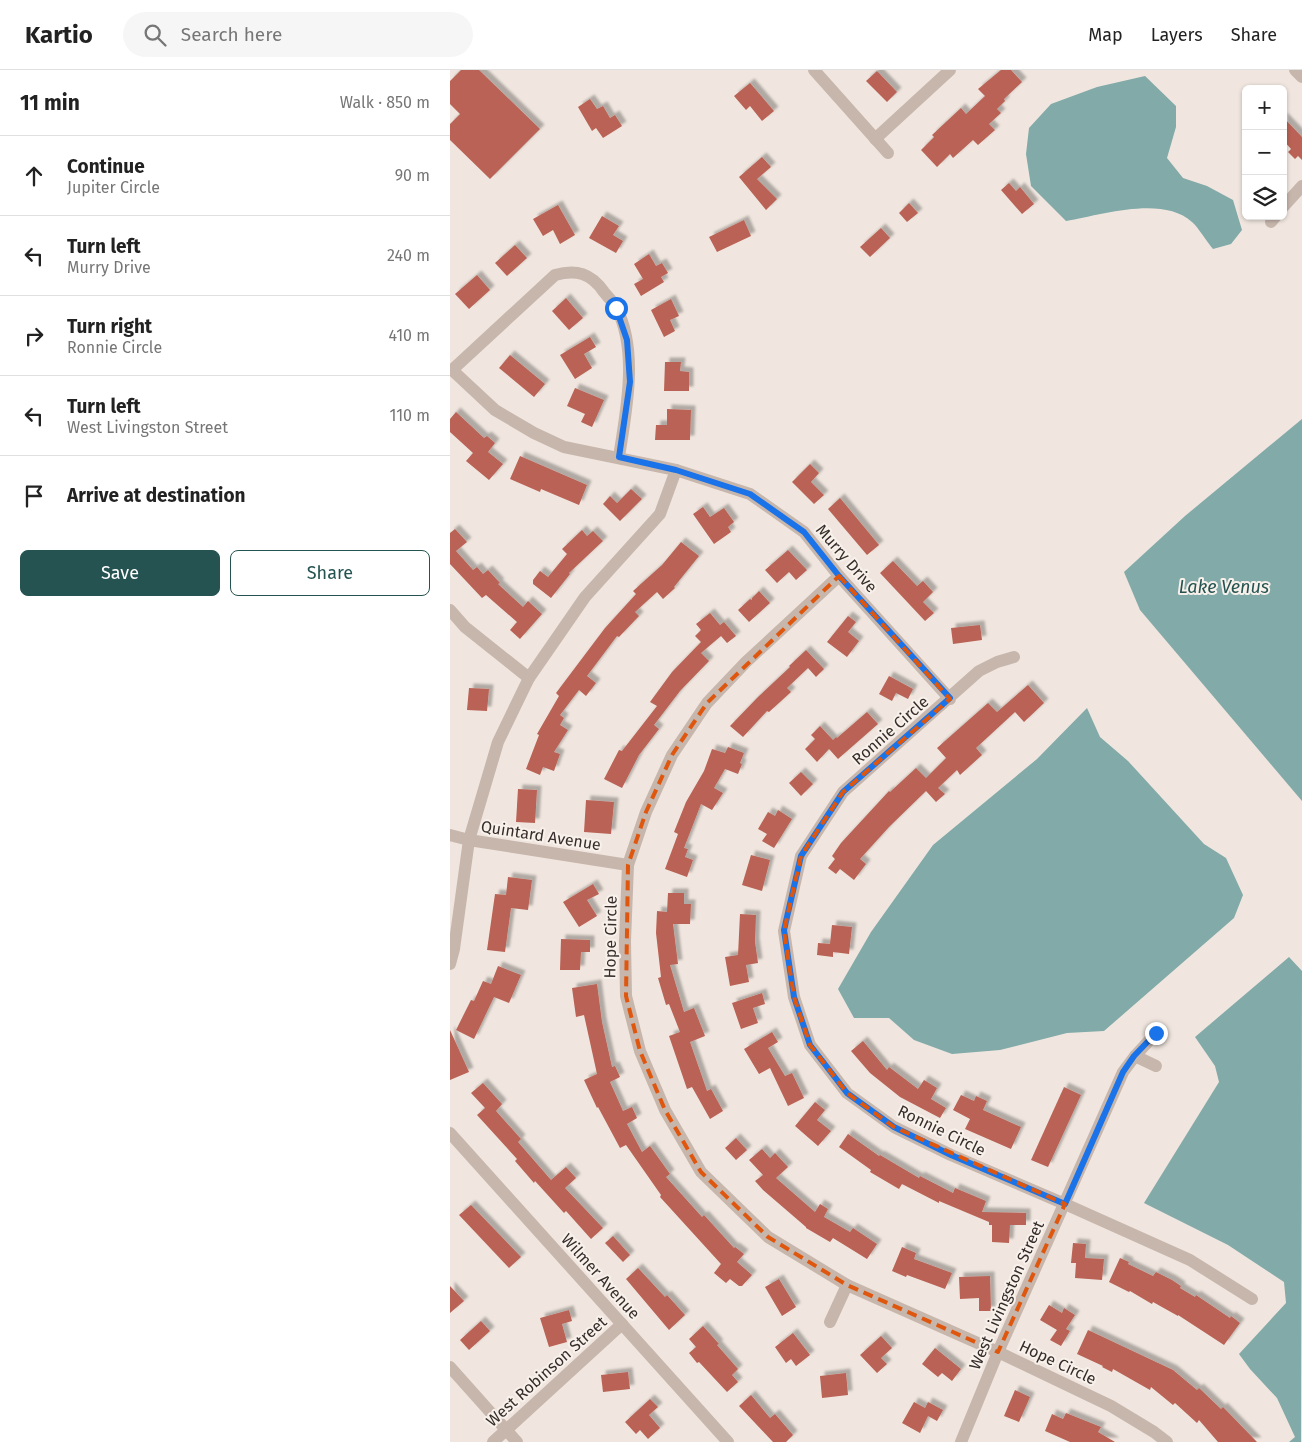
<!DOCTYPE html>
<html lang="en">
<head>
<meta charset="utf-8">
<style>
	:root { --surface:#fff; --page:#f6f6f6; --text:#222; --muted:#767676; --line:#e0e0e0; --accent:#245351 }
	body { margin:0; font-family:"Fira Sans",sans-serif; background:var(--page); color:var(--text) }
	.controls { position:absolute; right:15px; top:15px; display:grid; overflow:hidden; border-radius:8px; box-shadow:0 1px 4px #0004 }
	.controls button { width:45px; height:45px; display:grid; place-items:center; padding:0; border:0; border-bottom:1px solid var(--line); background:var(--surface); color:var(--text); font:25px sans-serif }
	.stop { position:absolute; width:15px; height:15px; margin:-11px; border:4px solid #1a73e8; border-radius:50%; background:#fff }
	.stop.end { background:#1a73e8; border-color:#fff; box-shadow:0 1px 5px #0008 }
	.list { margin:0; padding:0; list-style:none }
	h2 { display:flex; justify-content:space-between; align-items:center; height:65px; margin:0; padding:0 20px; font-size:21px }
	h2 small { font-size:16px; font-weight:400; color:var(--muted) }
	.list li { display:grid; grid-template-columns:32px 1fr auto; gap:15px; align-items:center; box-sizing:border-box; height:80px; padding:0 20px; border-top:1px solid var(--line) }
	.list b { display:block; font-size:19px; white-space:nowrap }
	.list p { margin:0; font-size:16px; white-space:nowrap; color:var(--muted) }
	.list em { font-size:16px; font-style:normal; color:var(--muted) }
	.actions { display:flex; gap:10px; padding:15px 20px }
	.actions a { flex:1; padding:11px 0; border:1px solid var(--accent); border-radius:8px; text-align:center; font-size:18px; color:var(--accent) }
	.actions .main { background:var(--accent); color:#fff }
	.icon { flex:none; width:28px; height:28px; fill:none; stroke:currentColor; stroke-width:2; stroke-linecap:round; stroke-linejoin:round }
	.map { position:relative; flex:none; width:852px; height:1372px; overflow:hidden }
	header { display:flex; align-items:center; gap:30px; box-sizing:border-box; height:70px; padding:0 25px; background:var(--surface); border-bottom:1px solid var(--line) }
	header strong { font-size:24px }
	nav { display:flex; gap:28px; margin-inline-start:auto; font-size:18px }
	.search { width:350px; height:45px; background:var(--page); display:flex; align-items:center; gap:12px; box-sizing:border-box; padding:0 18px; border-radius:28px; color:var(--muted); font-size:19px }
	main { display:flex }
	aside { flex:1; background:var(--surface) }
	.map>svg:first-child { display:block }
	.water { fill:#81aaa8 }
	.building { fill:#b96254; filter:url(#shadow) }
	.lines { fill:none; stroke-linecap:round; stroke-linejoin:round }
	.minor { stroke:#c7b6ac; stroke-width:12 }
	.route { stroke:#1a73e8; stroke-width:6 }
	.marked { fill:none; stroke:#df570e; stroke-width:4; stroke-dasharray:10 6; stroke-linejoin:round }
	.labels { text-anchor:middle; stroke-width:4; stroke-linejoin:round; paint-order:stroke }
	.street-label { font-size:16px; fill:#362d2a; stroke:#f8f1eb }
	.water-label { font-size:18px; font-style:italic; fill:#245351; stroke:#f8f1eb }
</style>
</head>
<body>
<header>
<strong>Kartio</strong>
<div class="search"><svg class="icon" aria-label="search" viewBox="0 0 24 24"><circle cx="10" cy="10" r="6"/><path d="M15 15l6 6"/></svg>Search here</div>
<nav><a>Map</a><a>Layers</a><a>Share</a></nav>
</header>
<main>
<aside>
<h2>11 min<small>Walk · 850 m</small></h2>
<ul class="list">
<li><svg class="icon" aria-label="ahead" viewBox="0 0 24 24"><path d="M12 20V5M6 11l6-6 6 6"/></svg><div><b>Continue</b><p>Jupiter Circle</p></div><em>90 m</em></li>
<li><svg class="icon" aria-label="left" viewBox="0 0 24 24"><path d="M17 20v-9H6M10 6l-5 5 5 5"/></svg><div><b>Turn left</b><p>Murry Drive</p></div><em>240 m</em></li>
<li><svg class="icon" aria-label="right" viewBox="0 0 24 24"><path d="M7 20v-9h11M14 6l5 5-5 5"/></svg><div><b>Turn right</b><p>Ronnie Circle</p></div><em>410 m</em></li>
<li><svg class="icon" aria-label="left" viewBox="0 0 24 24"><path d="M17 20v-9H6M10 6l-5 5 5 5"/></svg><div><b>Turn left</b><p>West Livingston Street</p></div><em>110 m</em></li>
<li><svg class="icon" aria-label="arrive" viewBox="0 0 24 24"><path d="M6 21V4h12l-3 4 3 4H6"/></svg><div><b>Arrive at destination</b></div></li>
</ul>
<div class="actions"><a class="main">Save</a><a>Share</a></div>
</aside>
<div class="map">
<svg width="852" height="1372" viewBox="0 0 852 1372">
	<defs>
		<filter id="shadow"><feDropShadow dx="4.5" dy="-4.5" stdDeviation="1" flood-color="#0004"/></filter>
	</defs>
	<rect width="100%" height="100%" fill="#f0e6df"/>
	<g class="water">
		<path d="M695,6L726,36V57L717,88L733,108L757,116L783,130L792,160L781,174L763,179C757,172 748,157 742,152C713,125 651,145 616,151L581,116L576,84L579,58L601,34L647,17Z"/>
		<path d="M852,349V731L690,540L674,502L735,446Z"/>
		<path d="M637,638L650,667L678,691L754,774L776,788L793,825L784,848L654,961L617,963L550,980L502,984L464,970L439,948H404L388,919L421,862L483,775L587,689Z"/>
		<path d="M839,887L852,901L851,1372H839L845,1367L827,1328L800,1299L789,1284L836,1233L834,1212L778,1175L694,1133L769,1012L765,996L745,967Z"/>
	</g>
	<g class="building">
		<path d="M11,0H29L90,59L40,109L0,70V54L10,44L0,34V11Z"/>
		<path d="M551,0H561L572,12L554,29L555,31L547,39L551,43L539,54L545,60L528,75L523,70L503,88L500,84L487,97L471,80L484,67L482,65L511,38L516,44L535,26L528,19Z"/>
		<path d="M427,1L447,22L437,32L416,11Z"/>
		<path d="M300,13L324,41L312,51L300,36L296,40L284,26Z"/>
		<path d="M140,29L147,39L153,36L160,48L165,45L172,56L153,68L146,58L142,61L128,37Z"/>
		<path d="M833,47L852,67V90L848,86L845,89L838,82L841,79L833,70Z"/>
		<path d="M312,87L321,97L307,109L327,129L316,140L289,107Z"/>
		<path d="M559,113L566,121L570,117L584,134L572,144L551,120Z"/>
		<path d="M459,133L468,143L457,152L449,143Z"/>
		<path d="M108,135L125,165L110,174L103,160L93,166L83,149Z"/>
		<path d="M152,146L169,156L163,165L173,171L166,183L139,168Z"/>
		<path d="M294,150L301,166L267,182L259,167Z"/>
		<path d="M431,158L440,168L420,187L410,177Z"/>
		<path d="M65,175L77,188L57,206L45,193Z"/>
		<path d="M199,184L206,196L212,193L218,203L211,207L214,212L191,226L184,214L193,209L184,194Z"/>
		<path d="M27,205L40,220L19,239L5,224Z"/>
		<path d="M116,228L133,248L119,260L102,241Z"/>
		<path d="M221,229L229,246L220,250L225,261L214,267L201,240Z"/>
		<path d="M140,267L146,277L134,284L142,298L125,309L110,285Z"/>
		<path d="M60,285L95,314L84,327L49,298Z"/>
		<path d="M215,292H231L230,301L239,302V321H214Z"/>
		<path d="M125,318L154,330L142,357L131,352L135,344L117,336Z"/>
		<path d="M217,339L241,340L240,370H205L206,355H217Z"/>
		<path d="M6,342L34,368L37,366L45,373L38,382L53,394L39,410L16,391L23,383L0,362V349Z"/>
		<path d="M70,386L137,415L129,435L91,419L90,422L60,409Z"/>
		<path d="M360,394L369,403L361,412L374,425L364,434L342,412Z"/>
		<path d="M181,419L192,429L170,451L153,434L160,426L167,433Z"/>
		<path d="M390,428L429,475L417,485L378,439Z"/>
		<path d="M253,437L260,447L274,438L284,452L278,457L281,462L264,474L243,444Z"/>
		<path d="M5,459L17,472L6,481L23,500L27,497L33,504L38,500L50,513L48,514L73,537L78,531L92,544L70,569L60,560L67,552L36,525L32,528L0,494V463Z"/>
		<path d="M132,460L137,466L143,461L153,471L119,503L120,504L101,528L83,514V510L90,501L98,507L117,484L112,479Z"/>
		<path d="M231,472L249,486L224,517L225,518L213,529L207,522L185,542L189,546L169,567L167,566L137,606L146,613L136,626L129,620L110,645L114,648L110,655L118,660L104,682L110,684L104,701L93,697L90,705L76,699L89,665L87,664L109,626L106,623L155,558L186,524L183,521L212,495Z"/>
		<path d="M338,480L357,500L346,510L339,502L327,513L315,500Z"/>
		<path d="M443,491L467,516L473,511L483,522L473,532L484,543L475,551L430,503Z"/>
		<path d="M309,521L320,533L299,552L288,540L300,529L302,530V528Z"/>
		<path d="M260,543L270,555L274,552L286,566L277,573L271,566L251,583L259,591L230,621L204,655L209,659L189,685L172,718L154,709L169,680L172,681L207,636L200,632L222,602L251,572L245,566L251,560L246,554Z"/>
		<path d="M398,546L406,552L398,562L409,571L397,587L377,572Z"/>
		<path d="M530,555L532,570L503,574L501,558Z"/>
		<path d="M356,580L374,599L366,607L358,598L337,618L341,622L319,642L317,641L293,667L280,656L308,627L340,597L339,596Z"/>
		<path d="M439,606L463,619L458,629L446,623L442,631L429,624Z"/>
		<path d="M578,615L594,633L574,652L565,642L526,678L532,685L510,705L507,700L488,718L495,724L486,732L476,721L439,757L410,789L416,794L404,810L390,799L386,804L378,798L385,789L382,786L391,773L439,721L440,722L466,698L476,708L496,688L487,678L538,633L547,642Z"/>
		<path d="M19,618L39,619L37,641L17,640Z"/>
		<path d="M417,642L428,654L388,689L379,679L367,692L355,679L365,669L361,665L370,656L383,670L386,667L387,668Z"/>
		<path d="M278,677L294,683L290,693L292,694L288,704L275,699L264,718L273,723L262,740L251,734L234,778L238,779L235,787L243,790L237,807L215,799L228,764L224,762L236,732L254,701L262,679L275,683Z"/>
		<path d="M351,702L363,714L351,726L339,713Z"/>
		<path d="M68,719L87,720L85,753L66,752Z"/>
		<path d="M136,730L164,732L161,764L134,762Z"/>
		<path d="M328,740L342,749L324,778L312,771L317,764L308,759L318,742L325,746Z"/>
		<path d="M301,785L320,790L312,821L292,815Z"/>
		<path d="M58,807L82,810L78,840L61,838L55,882L37,880L45,824L56,825Z"/>
		<path d="M143,814L149,824L137,830L147,846L129,857L113,832Z"/>
		<path d="M218,823H234V834H241L240,854H223L228,894L220,895L234,942L244,938L255,966L240,972L257,1021L261,1019L273,1041L260,1049L242,1017L237,1019L219,966L230,962L219,934L216,935L208,908L211,907L206,863L207,841L217,842Z"/>
		<path d="M290,844L306,845L305,872L308,893L296,895L299,912L280,916L275,887L288,885Z"/>
		<path d="M382,855L402,857L399,884L383,882V887L367,885L368,873L380,874Z"/>
		<path d="M111,869L140,870V882H131L130,900H110Z"/>
		<path d="M48,896L71,905L59,933L44,927L24,969L6,960L21,930L24,931L33,911L41,914Z"/>
		<path d="M147,914L152,952L162,997L165,996L170,1007L160,1012L173,1041L182,1037L187,1048L177,1054L192,1082L200,1076L220,1104L216,1107L252,1147L254,1145L284,1178L285,1177L294,1184L287,1192L302,1205L292,1216H289L280,1209L276,1213L264,1203L271,1194L210,1127L211,1125L176,1075L170,1078L148,1037L147,1038L134,1010L147,1004L134,945L126,947L122,918Z"/>
		<path d="M312,923L315,934L303,938L308,953L291,959L282,933Z"/>
		<path d="M0,960L19,1002L0,1010Z"/>
		<path d="M322,962L328,972L318,978L335,1006L342,1003L354,1028L338,1036L320,998L309,1004L294,979Z"/>
		<path d="M413,971L437,1000L439,997L468,1019L474,1010L487,1018L481,1029L496,1038L490,1048L450,1027L420,1003L401,981Z"/>
		<path d="M33,1013L52,1034L46,1041L71,1069L68,1072L101,1110L116,1097L126,1108L115,1118L153,1158L141,1169L116,1141L114,1143L85,1111L84,1113L65,1091L67,1089L27,1045L35,1038L21,1023Z"/>
		<path d="M614,1017L631,1025L598,1097L581,1090Z"/>
		<path d="M511,1025L524,1031L526,1026L537,1031L533,1040L571,1057L561,1079L515,1059L520,1049L503,1040Z"/>
		<path d="M365,1032L375,1040L367,1050L381,1061L368,1076L345,1056Z"/>
		<path d="M398,1064L429,1086L430,1085L469,1108L470,1106L503,1123L505,1118L536,1131L532,1142L576,1143V1155H560L559,1173L542,1172V1155H539V1152L489,1131V1133L452,1114L449,1119L420,1102L421,1100L389,1077Z"/>
		<path d="M286,1068L297,1080L286,1090L275,1078Z"/>
		<path d="M312,1079L320,1088L325,1083L338,1097L326,1108L365,1142L370,1134L378,1139L374,1147L400,1162L403,1158L427,1174L417,1189L383,1168L380,1172L356,1158V1157L313,1120L305,1111L313,1105L299,1090Z"/>
		<path d="M21,1135L71,1187L59,1198L9,1145Z"/>
		<path d="M163,1166L180,1185L173,1192L155,1173Z"/>
		<path d="M623,1173L636,1174L635,1188L654,1189L652,1210L625,1208L626,1193H621Z"/>
		<path d="M452,1177L466,1183L464,1189L502,1203L495,1219L457,1205L456,1207L442,1201Z"/>
		<path d="M670,1188L679,1192L678,1194L703,1206L706,1202L722,1210L731,1216L730,1218L745,1227L746,1225L780,1248L781,1246L790,1253L774,1275L728,1245V1246L703,1232L702,1234L680,1221L679,1222L659,1212Z"/>
		<path d="M188,1198L215,1227L217,1225L235,1245L219,1260L176,1209Z"/>
		<path d="M540,1206L541,1241H529V1228L510,1229L509,1207Z"/>
		<path d="M329,1209L346,1237L332,1246L315,1217Z"/>
		<path d="M0,1216L14,1231L0,1243Z"/>
		<path d="M599,1235L612,1243L614,1238L625,1245L616,1259L620,1261L611,1276L600,1270L607,1260L590,1250Z"/>
		<path d="M119,1240L122,1251L112,1254L117,1272L99,1277L90,1248Z"/>
		<path d="M31,1251L40,1261L19,1280L10,1270Z"/>
		<path d="M253,1256L269,1274L267,1275L288,1299L282,1305L288,1312L277,1322L249,1292L247,1293L239,1283L246,1277L239,1269Z"/>
		<path d="M638,1260L723,1300L747,1320L749,1318L771,1339L773,1337L807,1372H768L749,1350L747,1353L725,1333L723,1335L701,1317L700,1320L663,1299L662,1302L652,1297L653,1296L627,1284Z"/>
		<path d="M343,1263L360,1285L346,1296L341,1289L336,1293L325,1277Z"/>
		<path d="M431,1266L442,1278L431,1288L437,1294L427,1303L410,1285Z"/>
		<path d="M485,1278L511,1299L502,1311L492,1303L488,1307L472,1294Z"/>
		<path d="M178,1302L180,1319L153,1322L151,1305Z"/>
		<path d="M396,1303L398,1325L372,1328L370,1306Z"/>
		<path d="M565,1320L580,1327L569,1352L554,1346Z"/>
		<path d="M301,1325L320,1348L325,1344L343,1365L336,1372H323L289,1336Z"/>
		<path d="M200,1329L208,1337L199,1345L210,1358L198,1369L190,1360L186,1364L175,1352Z"/>
		<path d="M464,1332L475,1338L478,1332L493,1340L487,1351L478,1346L470,1363L452,1353Z"/>
		<path d="M616,1343L651,1357L648,1362L665,1372H620L595,1361L602,1344L613,1349Z"/>
	</g>
	<g class="lines">
		<g class="minor">
			<path d="M364,0L438,83"/>
			<path d="M845,0L852,7"/>
			<path d="M425,69L500,0"/>
			<path d="M833,137L852,116"/>
			<path d="M821,152L826,146"/>
			<path d="M169,387C176,341 189,281 166,237C163,232 158,227 154,222C141,203 126,199 105,205L2,300L45,340L84,363L114,377L226,400L300,424L354,462L389,506L500,629"/>
			<path d="M389,506L296,592L257,633L222,685L196,742L178,795L175,871L176,926L190,981L215,1040L251,1102L318,1167L397,1215L548,1282L661,1336L704,1362L717,1372"/>
			<path d="M0,540L15,557L79,608"/>
			<path d="M564,587L547,592L529,601L393,722L351,786L334,861L344,927L360,975L397,1023L444,1057L501,1085L615,1134L740,1190L802,1229"/>
			<path d="M0,765L19,770L178,795"/>
			<path d="M0,894L4,879L19,770L48,672L79,608L135,527L210,444L226,400"/>
			<path d="M685,986L706,996"/>
			<path d="M0,1063L278,1372"/>
			<path d="M380,1252L397,1215"/>
			<path d="M0,1297L67,1372"/>
			<path d="M43,1372L172,1254"/>
			<path d="M511,1372L548,1282L673,1002L685,986L706,963"/>
		</g>
	</g>
	<g class="lines">
		<path class="route" d="M166,238L177,270L180,312L169,387L226,400L300,424L354,462L389,506L500,628L393,722L351,786L334,860L344,927L360,975L397,1023L444,1057L501,1085L615,1134L673,1002L684,986L706,963"/>
	</g>
	<path class="marked" d="M389,506L500,629L393,722L351,786L334,861L344,927L360,975L397,1023L444,1057L615,1134L548,1282L397,1215L318,1167L251,1102L215,1040L190,981L176,926L178,795L196,742L222,685L257,633Z"/>
	<g class="labels">
		<g class="street-label">
			<text transform="translate(397 488) rotate(49)" y="6">Murry Drive</text>
			<text transform="translate(440 660) rotate(-41)" y="6">Ronnie Circle</text>
			<text transform="translate(91 765) rotate(9)" y="6">Quintard Avenue</text>
			<text transform="translate(160 867) rotate(-89)" y="6">Hope Circle</text>
			<text transform="translate(492 1060) rotate(26)" y="6">Ronnie Circle</text>
			<text transform="translate(151 1206) rotate(48)" y="6">Wilmer Avenue</text>
			<text transform="translate(556 1225) rotate(-66)" y="6">West Livingston Street</text>
			<text transform="translate(608 1292) rotate(25)" y="6">Hope Circle</text>
			<text transform="translate(96 1301) rotate(-42)" y="6">West Robinson Street</text>
		</g>
		<g class="water-label">
			<text x="774" y="523">Lake Venus</text>
		</g>
	</g>
</svg>
<div class="controls">
<button>+</button>
<button>−</button>
<button><svg class="icon" aria-label="layers" viewBox="0 0 24 24"><path d="M12 4l9 5-9 5-9-5zM3 14l9 5 9-5"/></svg></button>
</div>
<div class="stop" style="left:166px;top:238px"></div>
<div class="stop end" style="left:706px;top:963px"></div>
</div>
</main>
</body>
</html>
